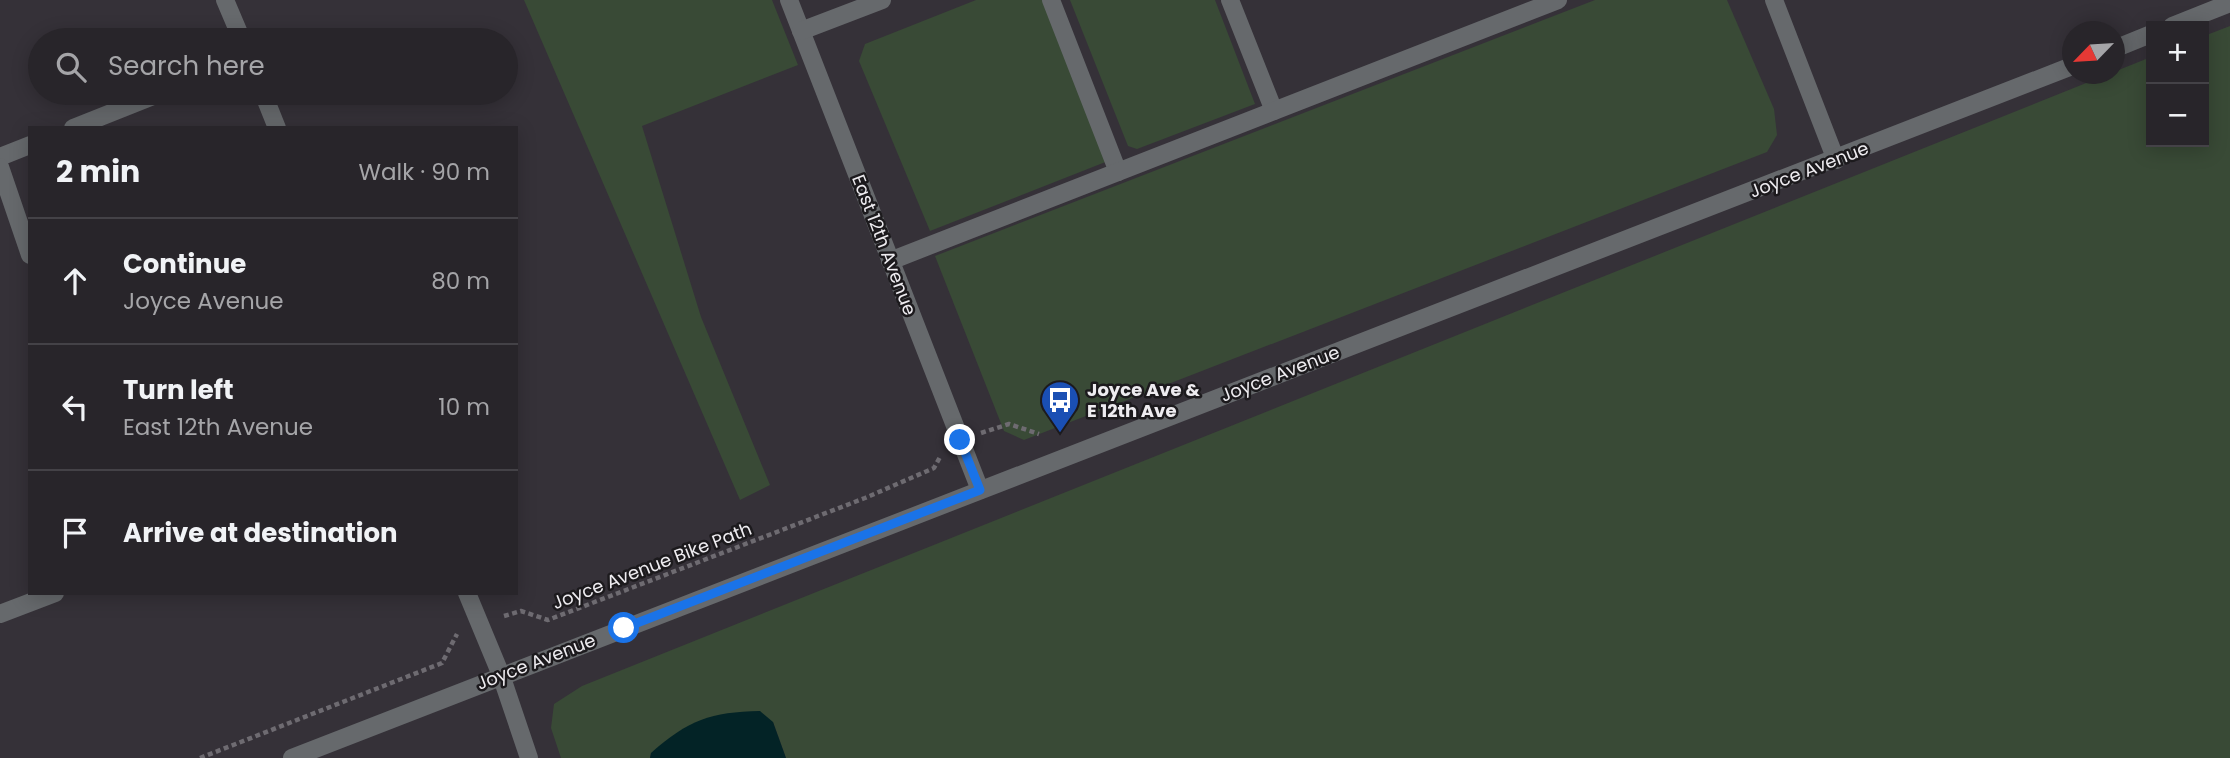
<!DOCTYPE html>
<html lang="en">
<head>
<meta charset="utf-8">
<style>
	:root { --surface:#28252a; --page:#302d32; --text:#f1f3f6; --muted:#a5a5a8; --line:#444247 }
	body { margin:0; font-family:Poppins,sans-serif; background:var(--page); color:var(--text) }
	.controls { position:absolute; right:21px; top:21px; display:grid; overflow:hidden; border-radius:0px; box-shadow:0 4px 18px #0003 }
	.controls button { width:63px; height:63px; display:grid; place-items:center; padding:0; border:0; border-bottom:2px solid var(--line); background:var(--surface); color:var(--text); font:35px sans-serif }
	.compass { position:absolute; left:2062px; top:21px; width:63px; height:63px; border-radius:50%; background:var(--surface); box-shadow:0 4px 18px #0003; rotate:245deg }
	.stop { position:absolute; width:21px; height:21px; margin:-16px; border:5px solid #1a73e8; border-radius:50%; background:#fff }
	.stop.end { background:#1a73e8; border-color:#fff; box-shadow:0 2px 7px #0008 }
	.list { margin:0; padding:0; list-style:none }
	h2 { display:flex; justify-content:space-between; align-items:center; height:91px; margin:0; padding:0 28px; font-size:30px }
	h2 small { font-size:23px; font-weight:400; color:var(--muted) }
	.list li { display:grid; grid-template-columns:46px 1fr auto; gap:21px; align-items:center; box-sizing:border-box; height:126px; padding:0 28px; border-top:2px solid var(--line) }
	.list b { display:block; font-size:26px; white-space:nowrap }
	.list p { margin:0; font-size:23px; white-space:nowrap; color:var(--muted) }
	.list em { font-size:23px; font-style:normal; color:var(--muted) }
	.icon { flex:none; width:38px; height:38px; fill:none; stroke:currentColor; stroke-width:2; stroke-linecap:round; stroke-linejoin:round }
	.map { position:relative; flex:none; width:2230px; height:758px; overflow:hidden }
	.search { position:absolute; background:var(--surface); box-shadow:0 4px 18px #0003; left:28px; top:28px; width:490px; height:77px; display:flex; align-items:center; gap:18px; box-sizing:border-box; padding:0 24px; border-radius:38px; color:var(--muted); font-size:26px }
	.panel { position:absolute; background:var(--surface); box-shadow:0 4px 18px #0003; left:28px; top:126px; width:490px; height:469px; border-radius:0px }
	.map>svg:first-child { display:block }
	.green { fill:#394a36 }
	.water { fill:#032326 }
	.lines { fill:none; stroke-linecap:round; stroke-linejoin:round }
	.path { stroke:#6e6b71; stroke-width:4.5; stroke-dasharray:5 3.5; stroke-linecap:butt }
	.minor { stroke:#66696c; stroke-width:18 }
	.route { stroke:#1a73e8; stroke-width:9 }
	.labels { text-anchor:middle; stroke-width:5; stroke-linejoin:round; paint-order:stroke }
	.street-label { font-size:18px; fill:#eeecf0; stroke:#1c1a1d }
	.poi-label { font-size:18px; font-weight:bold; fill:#eeecf0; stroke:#1c1a1d; text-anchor:start }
</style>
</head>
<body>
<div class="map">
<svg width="2230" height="758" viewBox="0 0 2230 758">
	<rect width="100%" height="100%" fill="#353138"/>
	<g class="green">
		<path d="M524,0H772L798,65L642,126L701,317L770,485L740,500Z"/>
		<path d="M976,0H1043L1108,161L930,231L859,61L865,44Z"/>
		<path d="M1070,0H1215L1255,104L1137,149L1128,146Z"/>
		<path d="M1595,0H1727L1774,109L1777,135L1767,152L1024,440L1004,431L935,256Z"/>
		<path d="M2230,26V758H786L773,722L651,753L650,758H561L551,728L554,704L582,686L2151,57V142H2204V36Z"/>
	</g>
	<path class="water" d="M760,711L773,722L786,758H650L651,753C688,720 711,712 760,711Z"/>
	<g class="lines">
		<g class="path">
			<path d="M981,433L1009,424L1039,434"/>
			<path d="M504,616L521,611L548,620L865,498L934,468L940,457"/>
			<path d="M200,758L442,663L457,634"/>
		</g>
		<g class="minor">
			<path d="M225,0L242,40"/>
			<path d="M789,0L980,490"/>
			<path d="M1051,0L1118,172"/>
			<path d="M1230,0L1274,111"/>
			<path d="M1774,0L1836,160"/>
			<path d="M2172,26L2230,3"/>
			<path d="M801,31L882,0"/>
			<path d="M2114,49L2151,34"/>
			<path d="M263,93L277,128"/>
			<path d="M73,128L161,93"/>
			<path d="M0,157L30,145"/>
			<path d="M0,167L30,255"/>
			<path d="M890,261L1558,0"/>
			<path d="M467,593L501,675L529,758"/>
			<path d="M0,614L55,593"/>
			<path d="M292,758L2072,66"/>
		</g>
	</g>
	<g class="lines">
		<path class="route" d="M624,628L980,490L960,440"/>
	</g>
	<defs>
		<symbol id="bus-pin" viewBox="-11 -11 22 30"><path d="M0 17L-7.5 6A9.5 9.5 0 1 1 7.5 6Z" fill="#1a4fb4" stroke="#1c1a1d"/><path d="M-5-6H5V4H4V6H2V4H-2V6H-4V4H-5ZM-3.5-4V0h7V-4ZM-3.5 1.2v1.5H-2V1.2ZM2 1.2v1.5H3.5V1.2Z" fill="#fff"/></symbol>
	</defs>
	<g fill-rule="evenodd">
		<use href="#bus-pin" x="1038" y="378" width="44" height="60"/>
	</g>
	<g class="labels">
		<g class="street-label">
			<text transform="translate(1809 170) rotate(-21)" y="6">Joyce Avenue</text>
			<text transform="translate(884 245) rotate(69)" y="6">East 12th Avenue</text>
			<text transform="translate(1280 374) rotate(-21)" y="6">Joyce Avenue</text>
			<text transform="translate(652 566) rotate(-21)" y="6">Joyce Avenue Bike Path</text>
			<text transform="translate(536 662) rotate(-21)" y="6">Joyce Avenue</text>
		</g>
		<g class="poi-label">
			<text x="1087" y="396">Joyce Ave &amp;<tspan x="1087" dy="21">E 12th Ave</tspan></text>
		</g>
	</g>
</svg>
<div class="controls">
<button>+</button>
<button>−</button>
</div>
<svg class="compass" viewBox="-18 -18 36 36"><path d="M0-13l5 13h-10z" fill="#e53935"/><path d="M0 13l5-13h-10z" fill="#a5a5a8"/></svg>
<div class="stop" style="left:624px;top:628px"></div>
<div class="stop end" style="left:960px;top:440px"></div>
<div class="search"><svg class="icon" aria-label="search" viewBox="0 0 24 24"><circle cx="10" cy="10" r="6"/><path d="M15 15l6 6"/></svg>Search here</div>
<section class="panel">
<h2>2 min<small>Walk · 90 m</small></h2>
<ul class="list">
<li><svg class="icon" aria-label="ahead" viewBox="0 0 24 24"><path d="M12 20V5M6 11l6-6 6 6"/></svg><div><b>Continue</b><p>Joyce Avenue</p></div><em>80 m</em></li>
<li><svg class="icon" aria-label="left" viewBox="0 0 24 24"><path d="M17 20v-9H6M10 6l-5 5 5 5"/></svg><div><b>Turn left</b><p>East 12th Avenue</p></div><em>10 m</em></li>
<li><svg class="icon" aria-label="arrive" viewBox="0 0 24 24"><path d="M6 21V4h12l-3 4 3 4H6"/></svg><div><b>Arrive at destination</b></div></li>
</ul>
</section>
</div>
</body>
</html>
